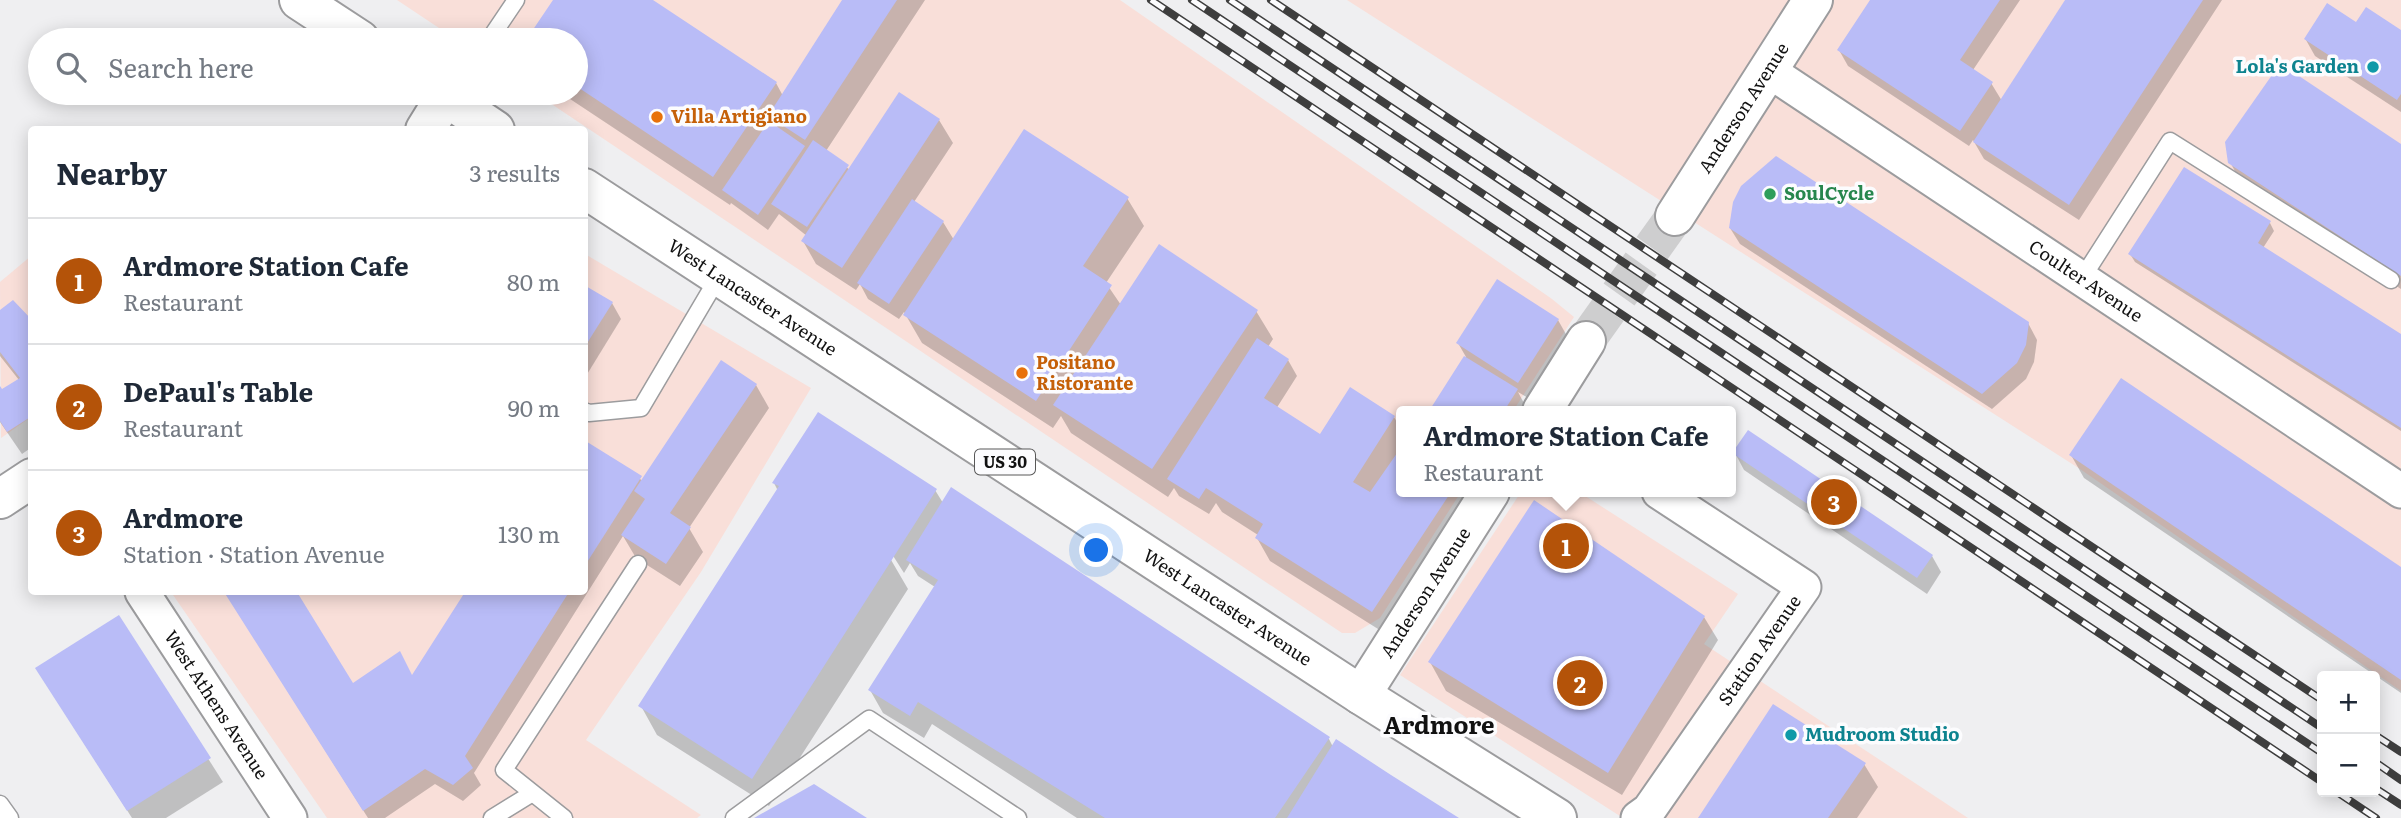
<!DOCTYPE html>
<html lang="en">
<head>
<meta charset="utf-8">
<style>
	:root { --surface:#fff; --page:#f2f2f3; --text:#1f2937; --muted:#747a83; --line:#e0e1e3; --accent:#b45309 }
	body { margin:0; font-family:Literata,serif; background:var(--page); color:var(--text) }
	.controls { position:absolute; right:21px; bottom:21px; display:grid; overflow:hidden; border-radius:7px; box-shadow:0 4px 18px #0003 }
	.controls button { width:63px; height:63px; display:grid; place-items:center; padding:0; border:0; border-bottom:2px solid var(--line); background:var(--surface); color:var(--text); font:35px sans-serif }
	.you { position:absolute; left:1097px; top:551px; width:24px; height:24px; margin:-18px; border:5px solid #fff; border-radius:50%; background:#1a73e8; box-shadow:0 0 0 10px #1a73e833 }
	.badge { display:grid; place-items:center; width:46px; height:46px; border-radius:50%; background:var(--accent); color:#fff; font-size:23px; font-weight:700 }
	.pin { position:absolute; translate:-50% -50%; border:4px solid #fff; box-shadow:0 2px 7px #0006 }
	.popup { position:absolute; left:1396px; top:406px; width:340px; height:91px; box-sizing:border-box; display:grid; place-content:center; border-radius:7px; background:var(--surface); filter:drop-shadow(0 2px 5px #0005); font-size:23px; white-space:nowrap; color:var(--muted) }
	.popup b { font-size:26px; color:var(--text) }
	.popup::after { content:''; position:absolute; left:50%; top:100%; margin-left:-14px; border:14px solid transparent; border-top-color:var(--surface) }
	.list { margin:0; padding:0; list-style:none }
	h2 { display:flex; justify-content:space-between; align-items:center; height:91px; margin:0; padding:0 28px; font-size:30px }
	h2 small { font-size:23px; font-weight:400; color:var(--muted) }
	.list li { display:grid; grid-template-columns:46px 1fr auto; gap:21px; align-items:center; box-sizing:border-box; height:126px; padding:0 28px; border-top:2px solid var(--line) }
	.list b { display:block; font-size:26px; white-space:nowrap }
	.list p { margin:0; font-size:23px; white-space:nowrap; color:var(--muted) }
	.list em { font-size:23px; font-style:normal; color:var(--muted) }
	.icon { flex:none; width:38px; height:38px; fill:none; stroke:currentColor; stroke-width:2; stroke-linecap:round; stroke-linejoin:round }
	.map { position:relative; flex:none; width:2401px; height:818px; overflow:hidden }
	.search { position:absolute; background:var(--surface); box-shadow:0 4px 18px #0003; left:28px; top:28px; width:560px; height:77px; display:flex; align-items:center; gap:18px; box-sizing:border-box; padding:0 24px; border-radius:38px; color:var(--muted); font-size:26px }
	.panel { position:absolute; background:var(--surface); box-shadow:0 4px 18px #0003; left:28px; top:126px; width:560px; height:469px; border-radius:7px }
	.map>svg:first-child { display:block }
	.commercial { fill:#f9dfd9 }
	.shadow { fill:#0003 }
	.building { fill:#b9bcf7 }
	.lines { fill:none; stroke-linecap:round; stroke-linejoin:round }
	.secondary-tunnel { stroke:#cececf; stroke-width:38; stroke-dasharray:38 19; stroke-linecap:butt }
	.lane-casing { stroke:#9c9c9e; stroke-width:19 }
	.street-casing { stroke:#9c9c9e; stroke-width:37 }
	.secondary-casing { stroke:#9c9c9e; stroke-width:42 }
	.highway-casing { stroke:#9c9c9e; stroke-width:42 }
	.lane { stroke:#fff; stroke-width:16 }
	.street { stroke:#fff; stroke-width:33 }
	.secondary { stroke:#fff; stroke-width:38 }
	.highway { stroke:#fff; stroke-width:38 }
	.rail-casing { stroke:#3e3e3e; stroke-width:8 }
	.rail { stroke:#fcfcfe; stroke-width:5; stroke-dasharray:16; stroke-linecap:butt }
	.culture-dot { fill:#0f9aa8; stroke:#fcfcfe; stroke-width:2.5 }
	.food-dot { fill:#e8710a; stroke:#fcfcfe; stroke-width:2.5 }
	.leisure-dot { fill:#2e9e5b; stroke:#fcfcfe; stroke-width:2.5 }
	.labels { text-anchor:middle; stroke-width:7; stroke-linejoin:round; paint-order:stroke }
	.shield { fill:#fcfcfe; stroke:#585858; stroke-width:2 }
	.shield-label { font-size:16px; font-weight:bold; fill:#111 }
	.culture-label { font-size:18px; font-weight:bold; fill:#0d838f; stroke:#fcfcfe; text-anchor:end }
	.street-label { font-size:18px; fill:#111; stroke:#fcfcfe }
	.food-label { font-size:18px; font-weight:bold; fill:#c56008; stroke:#fcfcfe; text-anchor:start }
	.leisure-label { font-size:18px; font-weight:bold; fill:#27864d; stroke:#fcfcfe; text-anchor:start }
	.district-label { font-size:24px; font-weight:bold; fill:#111; stroke:#fcfcfe }
</style>
</head>
<body>
<div class="map">
<svg width="2401" height="818" viewBox="0 0 2401 818">
	<rect width="100%" height="100%" fill="#efeff1"/>
	<g class="commercial">
		<path d="M397,0H1120L1552,299L1574,317L1513,411H1402V492H1461L1380,618L1355,633H1342L535,93H576V40H457Z"/>
		<path d="M1347,0H2401V691L2080,469Z"/>
		<path d="M585,254L811,388L701,572L586,740L701,815L697,818H327L171,592H584Z"/>
		<path d="M31,256V417L1,438L0,282Z"/>
		<path d="M1521,492H1579L1738,594L1704,644L1968,818H1623L1400,675Z"/>
	</g>
	<g class="shadow">
		<path d="M555,0H650L776,83L783,96L843,0H925L826,151L850,170L939,120L953,143L914,202L943,222L954,240L1127,198L1144,226L1106,283L1121,305L1256,311L1273,339L1268,347L1288,360L1297,376L1276,409L1321,437L1394,417L1402,431V492H1471L1386,634L1270,561L1257,538L1258,535L1222,512L1216,503L1209,514L1179,496L1174,488L1168,497L1071,433L1061,416L1053,428L922,343L904,312L899,319L868,299L860,284L856,290L816,264L803,241L807,236L779,214L768,230L731,203L730,205L561,93H576V40H528Z"/>
		<path d="M1872,0H2020L1973,70L1991,83L2002,101L2068,0H2222L2079,220L1984,159L1973,140L1969,146L1848,66L1839,50Z"/>
		<path d="M2401,32V112L2315,56L2306,40Z"/>
		<path d="M2401,146V289L2243,186L2230,162Z"/>
		<path d="M2270,223L2274,231L2263,248L2401,336V431L2135,262L2130,254Z"/>
		<path d="M1730,228L2028,323L2037,340L2034,362L2026,379L1992,409L1740,244Z"/>
		<path d="M584,287L612,303L621,319L586,376Z"/>
		<path d="M0,312L32,323V447L22,454L0,422V389L2,392L19,380L0,356Z"/>
		<path d="M1558,320L1567,336L1528,398L1518,392L1526,407L1524,411H1431L1466,357L1458,343Z"/>
		<path d="M756,385L769,408L689,528L703,552L680,586L636,558L623,536L474,773L481,785L463,801L435,784L385,818H368L225,592H295L353,686L413,677L467,592H584V442L643,481Z"/>
		<path d="M1735,453L1932,556L1941,572L1927,594L1744,470Z"/>
		<path d="M2071,455L2401,569V693L2084,478Z"/>
		<path d="M774,483L935,490L943,503L984,510L1329,739L1333,747L1456,818H1077L932,724L924,738L883,713L870,690L935,587L918,576L910,563L904,573L890,551L887,553L908,589L769,806L657,735L641,706L778,491Z"/>
		<path d="M1535,503L1704,617L1718,640L1622,795L1446,691L1430,662Z"/>
		<path d="M118,617L223,782L166,818H132L51,691Z"/>
		<path d="M1864,764L1878,787L1857,818H1700Z"/>
	</g>
	<g class="building">
		<path d="M553,0H653L777,82L713,177L576,86V40H526Z"/>
		<path d="M842,0H897L805,140L768,116Z"/>
		<path d="M1870,0H2000L1960,60L1993,82L1960,131L1837,50Z"/>
		<path d="M2065,0H2203L2069,205L1973,142Z"/>
		<path d="M2327,3L2356,22L2366,7L2401,30V94L2397,100L2304,39Z"/>
		<path d="M2290,70L2401,144V276L2228,163L2225,142L2272,75Z"/>
		<path d="M899,92L940,119L842,268L801,241Z"/>
		<path d="M769,121L805,146L758,215L722,190Z"/>
		<path d="M1024,129L1129,197L1083,266L1112,285L1036,401L903,315Z"/>
		<path d="M813,140L849,165L807,227L771,204Z"/>
		<path d="M1776,156L2029,322L2026,345L2017,363L1982,394L1729,228L1733,202L1741,186Z"/>
		<path d="M2184,167L2271,221L2258,243L2401,334V428L2128,254Z"/>
		<path d="M912,199L944,221L889,304L857,283Z"/>
		<path d="M1159,244L1258,310L1152,469L1053,405Z"/>
		<path d="M1497,279L1559,319L1518,383L1456,343Z"/>
		<path d="M584,285L613,302L584,348Z"/>
		<path d="M13,300L32,320V416L7,432L0,421V386L2,389L20,378L0,352V310Z"/>
		<path d="M1257,338L1289,359L1264,398L1320,434L1350,387L1395,416L1353,482L1370,492L1402,446V492H1451L1372,612L1255,538L1263,524L1206,488L1199,499L1167,479Z"/>
		<path d="M1464,356L1518,389L1504,411H1429Z"/>
		<path d="M721,360L757,384L670,513L691,527L666,564L621,535L645,499L634,491Z"/>
		<path d="M2121,378L2401,567V680L2069,455Z"/>
		<path d="M818,412L937,489L752,779L638,706L779,486L772,483Z"/>
		<path d="M1748,430L1933,555L1917,578L1732,453Z"/>
		<path d="M584,440L642,476L584,567Z"/>
		<path d="M951,487L1330,737L1275,818H1105L918,702L910,716L868,690L938,580L906,560Z"/>
		<path d="M1534,500L1705,616L1608,773L1428,662Z"/>
		<path d="M224,592H297L353,683L400,651L412,675L465,592H569L465,756L473,768L453,785L425,769L363,811Z"/>
		<path d="M119,615L211,758L127,811L35,668Z"/>
		<path d="M1773,704L1866,763L1828,818H1698Z"/>
		<path d="M1336,739L1391,775L1459,818H1287Z"/>
		<path d="M814,784L867,818H754Z"/>
	</g>
	<g class="lines">
		<path class="secondary-tunnel" d="M1586,341L1675,216"/>
		<defs>
			<g id="lane">
				<path d="M489,40L516,0"/>
				<path d="M2081,280L2170,141L2391,280"/>
				<path d="M584,411L589,413L641,408L719,276"/>
				<path d="M0,804L10,818"/>
				<path d="M492,818L531,794"/>
				<path d="M564,818L504,770L638,564"/>
				<path d="M734,818L869,719L1018,818"/>
			</g>
			<g id="street">
				<path id="s1" d="M1769,71L2401,491"/>
				<path id="s2" d="M142,592L290,818"/>
				<path id="s3" d="M1638,818L1649,810L1804,587L1659,492"/>
			</g>
			<g id="secondary">
				<path d="M425,130L446,96"/>
				<path id="s4" d="M1675,216L1813,0"/>
				<path d="M1542,411L1586,341"/>
				<path d="M0,499L32,478"/>
				<path id="s5" d="M1361,695L1490,492"/>
			</g>
			<g id="highway">
				<path d="M299,0L360,40"/>
				<path d="M440,93L495,130"/>
				<path id="s6" d="M584,188L1361,695L1557,818"/>
			</g>
		</defs>
		<use href="#lane" class="lane-casing"/>
		<use href="#street" class="street-casing"/>
		<use href="#secondary" class="secondary-casing"/>
		<use href="#highway" class="highway-casing"/>
		<use href="#lane" class="lane"/>
		<use href="#street" class="street"/>
		<use href="#secondary" class="secondary"/>
		<use href="#highway" class="highway"/>
		<defs>
			<g id="rail">
				<path d="M1151,0L2322,782"/>
				<path d="M1192,0L2322,753"/>
				<path d="M1230,0L2322,728"/>
				<path d="M1271,0L2322,700"/>
				<path d="M2375,735L2401,752"/>
				<path d="M2375,762L2401,780"/>
				<path d="M2375,788L2401,805"/>
				<path d="M2337,792L2376,818"/>
			</g>
		</defs>
		<use href="#rail" class="rail-casing"/>
		<use href="#rail" class="rail"/>
	</g>
	<g class="culture-dot">
		<circle cx="2373" cy="67" r="7"/>
		<circle cx="1791" cy="735" r="7"/>
	</g>
	<g class="food-dot">
		<circle cx="657" cy="117" r="7"/>
		<circle cx="1022" cy="373" r="7"/>
	</g>
	<circle class="leisure-dot" cx="1770" cy="194" r="7"/>
	<g class="labels">
		<rect class="shield" x="975" y="449.5" width="60" height="25" rx="5"/>
		<g class="shield-label">
			<text x="1005" y="468">US 30</text>
		</g>
		<g class="culture-label">
			<text x="2359" y="73">Lola's Garden</text>
			<text x="1805" y="741" text-anchor="start">Mudroom Studio</text>
		</g>
		<g class="street-label">
			<text dy="6" stroke="none"><textPath href="#s4" startOffset="128">Anderson Avenue</textPath></text>
			<text dy="6" stroke="none"><textPath href="#s1" startOffset="380">Coulter Avenue</textPath></text>
			<text dy="6" stroke="none"><textPath href="#s6" startOffset="201">West Lancaster Avenue</textPath></text>
			<text dy="6" stroke="none"><textPath href="#s5" startOffset="121">Anderson Avenue</textPath></text>
			<text dy="6" stroke="none"><textPath href="#s6" startOffset="768">West Lancaster Avenue</textPath></text>
			<text dy="6" stroke="none"><textPath href="#s3" startOffset="208">Station Avenue</textPath></text>
			<text dy="6" stroke="none"><textPath href="#s2" startOffset="135">West Athens Avenue</textPath></text>
		</g>
		<g class="food-label">
			<text x="671" y="123">Villa Artigiano</text>
			<text x="1036" y="369">Positano<tspan x="1036" dy="21">Ristorante</tspan></text>
		</g>
		<g class="leisure-label">
			<text x="1784" y="200">SoulCycle</text>
		</g>
		<g class="district-label">
			<text x="1439" y="734">Ardmore</text>
		</g>
	</g>
</svg>
<div class="controls">
<button>+</button>
<button>−</button>
</div>
<div class="you"></div>
<div class="pin badge" style="left:1566px;top:546px">1</div>
<div class="popup"><b>Ardmore Station Cafe</b>Restaurant</div>
<div class="pin badge" style="left:1580px;top:683px">2</div>
<div class="pin badge" style="left:1834px;top:502px">3</div>
<div class="search"><svg class="icon" aria-label="search" viewBox="0 0 24 24"><circle cx="10" cy="10" r="6"/><path d="M15 15l6 6"/></svg>Search here</div>
<section class="panel">
<h2>Nearby<small>3 results</small></h2>
<ul class="list">
<li><span class="badge">1</span><div><b>Ardmore Station Cafe</b><p>Restaurant</p></div><em>80 m</em></li>
<li><span class="badge">2</span><div><b>DePaul's Table</b><p>Restaurant</p></div><em>90 m</em></li>
<li><span class="badge">3</span><div><b>Ardmore</b><p>Station · Station Avenue</p></div><em>130 m</em></li>
</ul>
</section>
</div>
</body>
</html>
